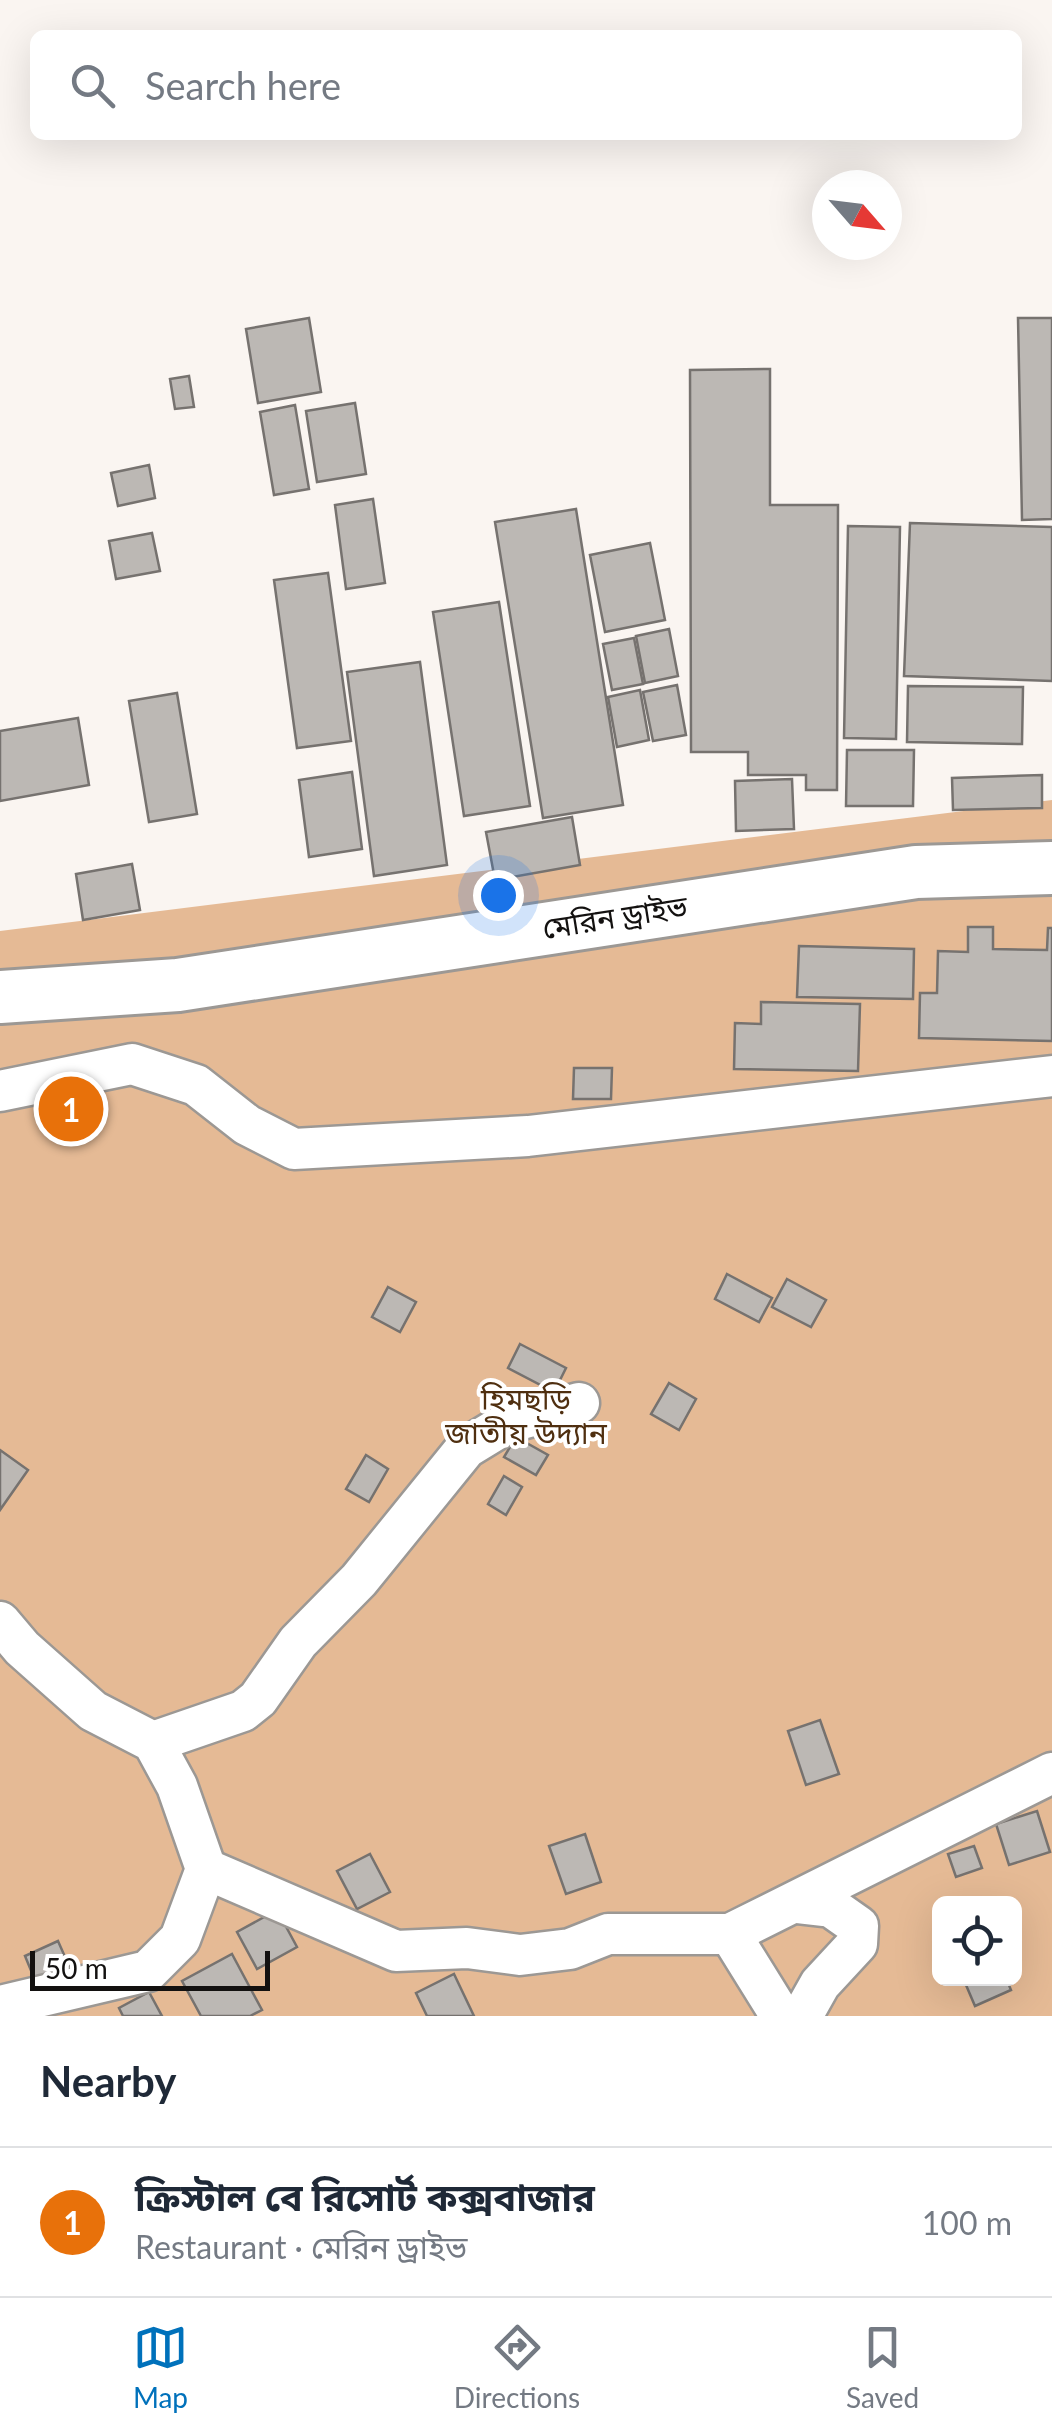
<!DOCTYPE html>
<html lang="en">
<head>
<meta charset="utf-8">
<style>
	:root { --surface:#fff; --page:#f2f2f3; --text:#1f2937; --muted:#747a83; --line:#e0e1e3; --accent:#0071bb }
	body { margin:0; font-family:Lato,"Noto Sans Bengali",sans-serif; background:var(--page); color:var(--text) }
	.controls { position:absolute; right:30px; bottom:30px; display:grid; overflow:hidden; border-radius:15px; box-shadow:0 10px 40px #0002 }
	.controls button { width:90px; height:90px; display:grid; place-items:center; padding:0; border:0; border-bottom:2px solid var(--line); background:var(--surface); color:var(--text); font:50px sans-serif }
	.compass { position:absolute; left:812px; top:170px; width:90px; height:90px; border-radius:50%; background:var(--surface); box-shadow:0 10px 40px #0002; rotate:118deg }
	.scale { position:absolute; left:30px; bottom:25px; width:240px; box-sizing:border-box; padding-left:10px; border:5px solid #131110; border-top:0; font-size:28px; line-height:35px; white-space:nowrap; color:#131110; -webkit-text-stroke:8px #fff; paint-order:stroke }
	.you { position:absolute; left:498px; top:895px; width:35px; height:35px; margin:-25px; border:8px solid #fff; border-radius:50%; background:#1a73e8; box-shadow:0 0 0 15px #1a73e833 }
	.badge { display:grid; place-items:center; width:65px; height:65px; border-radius:50%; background:var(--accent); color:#fff; font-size:32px; font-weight:700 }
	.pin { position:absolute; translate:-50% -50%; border:5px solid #fff; box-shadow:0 2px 10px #0006 }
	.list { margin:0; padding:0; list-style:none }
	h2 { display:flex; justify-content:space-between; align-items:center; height:130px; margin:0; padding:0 40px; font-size:42px }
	h2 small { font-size:32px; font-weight:400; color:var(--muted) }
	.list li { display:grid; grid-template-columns:65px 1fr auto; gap:30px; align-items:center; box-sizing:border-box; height:150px; padding:0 40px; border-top:2px solid var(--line) }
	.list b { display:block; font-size:38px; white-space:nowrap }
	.list p { margin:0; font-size:32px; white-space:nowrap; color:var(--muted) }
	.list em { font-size:32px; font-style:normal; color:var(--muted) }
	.icon { flex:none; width:55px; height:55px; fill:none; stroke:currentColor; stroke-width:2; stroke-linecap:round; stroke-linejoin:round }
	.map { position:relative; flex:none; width:1052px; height:2016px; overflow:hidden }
	.search { position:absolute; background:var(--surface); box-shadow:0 10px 40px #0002; left:30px; right:30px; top:30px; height:110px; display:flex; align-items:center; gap:25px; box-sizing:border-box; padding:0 35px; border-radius:15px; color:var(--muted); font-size:38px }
	.sheet { height:280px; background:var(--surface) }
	nav { display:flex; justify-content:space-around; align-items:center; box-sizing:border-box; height:140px; border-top:2px solid var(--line); background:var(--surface); font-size:28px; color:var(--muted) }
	nav a { display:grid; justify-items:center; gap:5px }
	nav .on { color:var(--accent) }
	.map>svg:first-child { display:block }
	.green { fill:#e5ba95; fill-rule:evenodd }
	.building { fill:#bcb8b4; stroke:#76726f; stroke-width:2.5 }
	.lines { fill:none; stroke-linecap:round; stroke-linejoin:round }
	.minor-casing { stroke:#9c9894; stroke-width:45 }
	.major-casing { stroke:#9c9894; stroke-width:58 }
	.minor { stroke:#fff; stroke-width:40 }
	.major { stroke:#fff; stroke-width:52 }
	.labels { text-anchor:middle; stroke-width:8; stroke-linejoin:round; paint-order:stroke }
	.street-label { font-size:30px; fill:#131110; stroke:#fff }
	.park-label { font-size:30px; fill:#4f2f10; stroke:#fff }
</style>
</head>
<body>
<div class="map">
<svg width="1052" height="2016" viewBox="0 0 1052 2016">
	<rect width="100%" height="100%" fill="#faf5f1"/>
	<path class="green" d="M1052,800V2016H0V931ZM940,1904H1014V1978H940Z"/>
	<g class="building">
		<path d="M309,318L321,392L258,403L246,329Z"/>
		<path d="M1018,318H1052V519L1022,520Z"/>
		<path d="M770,369V505H838L837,790H806V775H748V752H691L690,370Z"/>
		<path d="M189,376L194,407L175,409L170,379Z"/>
		<path d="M355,403L366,474L317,482L306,411Z"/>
		<path d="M295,405L309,489L274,495L260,412Z"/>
		<path d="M149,465L155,498L118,506L111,473Z"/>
		<path d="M373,499L385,583L346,589L335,505Z"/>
		<path d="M576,509L623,805L543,818L495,522Z"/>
		<path d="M910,523L1052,527V681L904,676Z"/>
		<path d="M848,526L900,527L896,739L844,738Z"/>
		<path d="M152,533L160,571L116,579L109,541Z"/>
		<path d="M650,543L665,620L605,632L590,555Z"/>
		<path d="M328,573L351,741L297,748L274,580Z"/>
		<path d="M499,602L530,806L464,816L433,612Z"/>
		<path d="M669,629L678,676L645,683L636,636Z"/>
		<path d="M634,638L643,684L612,690L603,644Z"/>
		<path d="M420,662L447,865L374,876L347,672Z"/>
		<path d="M677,685L686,735L653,741L643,692Z"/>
		<path d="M908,686L1023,687L1022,744L907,742Z"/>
		<path d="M640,690L649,740L617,747L608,697Z"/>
		<path d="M177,693L197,814L149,822L129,701Z"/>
		<path d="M78,718L89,785L0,801V731Z"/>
		<path d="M847,750H914L913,806H846Z"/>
		<path d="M352,772L362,849L309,857L299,780Z"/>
		<path d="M1042,775V808L953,810L952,778Z"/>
		<path d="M792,779L794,829L736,831L735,781Z"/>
		<path d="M572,817L580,865L495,880L486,832Z"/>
		<path d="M132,864L140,910L83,920L76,874Z"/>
		<path d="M968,927H993V949L1047,950L1048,928H1052V1041L919,1038L920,993H937L938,951L968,952Z"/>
		<path d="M799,946L914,949L913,999L797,997Z"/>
		<path d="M761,1002L860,1004L858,1071L734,1069L735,1023L761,1024Z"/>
		<path d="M574,1068H612L611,1099H573Z"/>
		<path d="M727,1274L772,1298L759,1322L715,1299Z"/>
		<path d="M787,1279L826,1300L811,1327L772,1307Z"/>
		<path d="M388,1287L416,1302L400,1332L372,1317Z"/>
		<path d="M520,1344L566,1368L554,1392L508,1368Z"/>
		<path d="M669,1383L696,1399L679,1430L651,1414Z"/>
		<path d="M516,1437L548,1455L536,1475L504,1457Z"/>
		<path d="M0,1450L28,1470L0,1510Z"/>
		<path d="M366,1455L388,1469L369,1502L346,1489Z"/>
		<path d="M504,1476L522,1487L506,1515L488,1504Z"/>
		<path d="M820,1720L839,1774L806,1785L788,1731Z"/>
		<path d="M1037,1811L1050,1852L1009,1865L996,1824Z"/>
		<path d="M585,1834L601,1882L566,1894L549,1846Z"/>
		<path d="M974,1846L982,1868L956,1877L948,1854Z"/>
		<path d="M370,1854L390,1892L357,1909L337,1871Z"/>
		<path d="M277,1910L297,1947L257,1969L237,1932Z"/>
		<path d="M58,1941L73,1975L39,1990L25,1956Z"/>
		<path d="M232,1954L262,2010L250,2016H201L182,1981Z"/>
		<path d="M454,1974L474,2016H427L416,1993Z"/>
		<path d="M963,1978H1006L1011,1990L975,2006Z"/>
		<path d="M149,1992L162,2016H123L119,2008Z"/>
	</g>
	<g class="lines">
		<defs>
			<g id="minor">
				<path d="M0,1091L132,1064L196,1085L247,1125L294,1149L528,1136L1052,1076"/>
				<path d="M0,1622L22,1648L93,1711L153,1742L177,1786L206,1869L180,1939L148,1971L0,2006"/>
				<path d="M153,1742L243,1711L258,1699L298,1642L359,1580L466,1448L507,1423L579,1403"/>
				<path d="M206,1869L396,1951L467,1948L520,1955L570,1949L608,1934H730L1052,1773"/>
				<path d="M796,1903L831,1907L858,1926L857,1944L820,1984L802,2016"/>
				<path d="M730,1934L781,2016"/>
			</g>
			<path id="major" d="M0,997L178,985L916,872L1052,868"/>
		</defs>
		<use href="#minor" class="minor-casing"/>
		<use href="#major" class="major-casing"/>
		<use href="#minor" class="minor"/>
		<use href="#major" class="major"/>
	</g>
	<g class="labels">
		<g class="street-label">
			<text transform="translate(615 918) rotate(-9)" y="10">মেরিন ড্রাইভ</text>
		</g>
		<g class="park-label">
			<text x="526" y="1410">হিমছড়ি<tspan x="526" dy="34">জাতীয় উদ্যান</tspan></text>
		</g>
	</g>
</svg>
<div class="controls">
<button><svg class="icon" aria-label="locate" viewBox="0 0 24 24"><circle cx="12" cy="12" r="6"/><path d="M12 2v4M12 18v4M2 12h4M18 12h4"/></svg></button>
</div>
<svg class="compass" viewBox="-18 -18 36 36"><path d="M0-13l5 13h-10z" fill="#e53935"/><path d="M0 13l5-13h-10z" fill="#747a83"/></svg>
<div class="scale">50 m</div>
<div class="you"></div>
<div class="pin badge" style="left:71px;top:1109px;background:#e8710a">1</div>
<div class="search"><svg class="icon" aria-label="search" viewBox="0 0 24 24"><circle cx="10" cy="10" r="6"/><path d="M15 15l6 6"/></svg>Search here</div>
</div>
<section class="sheet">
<h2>Nearby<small></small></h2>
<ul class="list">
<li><span class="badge" style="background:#e8710a">1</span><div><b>ক্রিস্টাল বে রিসোর্ট কক্সবাজার</b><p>Restaurant · মেরিন ড্রাইভ</p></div><em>100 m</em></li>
</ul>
</section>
<nav>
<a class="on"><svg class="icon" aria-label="map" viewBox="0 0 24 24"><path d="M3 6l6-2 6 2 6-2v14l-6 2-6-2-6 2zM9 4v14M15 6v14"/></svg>Map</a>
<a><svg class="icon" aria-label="directions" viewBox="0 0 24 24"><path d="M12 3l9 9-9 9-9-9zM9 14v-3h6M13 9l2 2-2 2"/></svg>Directions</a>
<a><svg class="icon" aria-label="saved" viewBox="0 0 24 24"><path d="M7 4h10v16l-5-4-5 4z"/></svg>Saved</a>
</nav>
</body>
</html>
